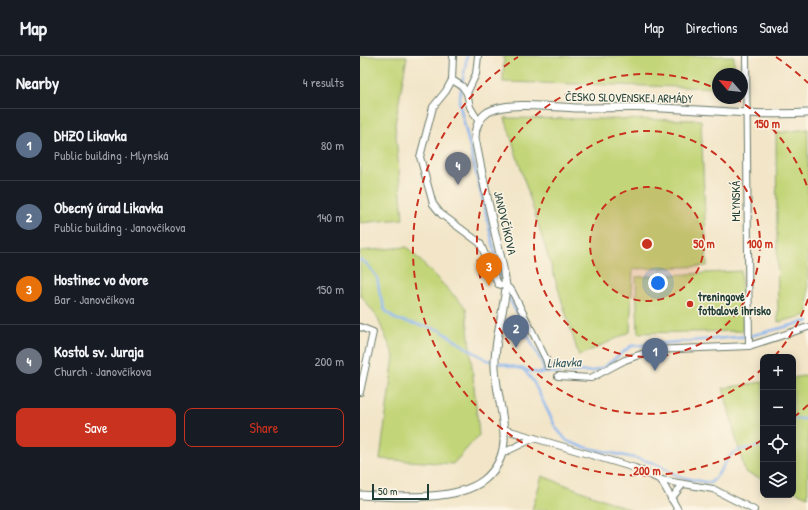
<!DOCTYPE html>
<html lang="en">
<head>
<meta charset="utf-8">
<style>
	:root { --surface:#171b24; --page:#20242c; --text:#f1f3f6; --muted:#9ea1a6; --line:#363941; --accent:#c8321e }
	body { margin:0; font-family:"Patrick Hand",sans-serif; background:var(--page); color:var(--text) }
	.controls { position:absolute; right:12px; bottom:12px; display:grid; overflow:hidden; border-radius:8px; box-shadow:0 2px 10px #0003 }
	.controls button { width:36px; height:36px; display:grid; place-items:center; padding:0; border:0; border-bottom:1px solid var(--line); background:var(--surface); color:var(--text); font:20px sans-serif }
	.compass { position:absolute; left:352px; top:12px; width:36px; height:36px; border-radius:50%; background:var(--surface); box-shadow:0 2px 10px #0003; rotate:298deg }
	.scale { position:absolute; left:12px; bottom:10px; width:57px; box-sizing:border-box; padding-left:4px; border:2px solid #1f3d34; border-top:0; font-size:11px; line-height:14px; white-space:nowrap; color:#1f3d34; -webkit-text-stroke:3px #fcf5e5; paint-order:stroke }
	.you { position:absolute; left:298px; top:227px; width:14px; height:14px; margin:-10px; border:3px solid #fff; border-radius:50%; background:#1a73e8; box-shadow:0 0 0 6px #1a73e833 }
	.badge { display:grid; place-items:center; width:26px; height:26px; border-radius:50%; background:var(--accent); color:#fff; font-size:13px; font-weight:700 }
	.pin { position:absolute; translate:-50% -33px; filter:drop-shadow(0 1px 2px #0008) }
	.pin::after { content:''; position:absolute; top:21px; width:14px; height:12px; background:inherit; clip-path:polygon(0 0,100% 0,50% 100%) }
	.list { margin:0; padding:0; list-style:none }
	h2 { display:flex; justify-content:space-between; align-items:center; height:52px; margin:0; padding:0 16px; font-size:17px }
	h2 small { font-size:13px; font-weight:400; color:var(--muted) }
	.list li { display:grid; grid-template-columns:26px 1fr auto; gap:12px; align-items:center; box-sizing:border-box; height:72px; padding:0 16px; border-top:1px solid var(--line) }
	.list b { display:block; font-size:15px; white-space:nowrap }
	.list p { margin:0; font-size:13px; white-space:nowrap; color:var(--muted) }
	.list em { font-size:13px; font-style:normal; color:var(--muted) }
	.actions { display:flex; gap:8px; padding:12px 16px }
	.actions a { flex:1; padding:9px 0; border:1px solid var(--accent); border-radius:8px; text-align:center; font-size:14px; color:var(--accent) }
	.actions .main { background:var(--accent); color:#fff }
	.icon { flex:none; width:22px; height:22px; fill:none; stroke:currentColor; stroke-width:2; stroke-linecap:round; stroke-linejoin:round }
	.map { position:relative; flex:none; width:448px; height:454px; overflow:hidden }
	header { display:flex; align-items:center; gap:24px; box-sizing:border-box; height:56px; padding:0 20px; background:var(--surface); border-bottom:1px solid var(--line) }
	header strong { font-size:19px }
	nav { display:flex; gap:22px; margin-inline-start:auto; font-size:14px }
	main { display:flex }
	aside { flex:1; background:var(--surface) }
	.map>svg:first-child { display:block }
	.green { fill:#c2d578; stroke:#708956 }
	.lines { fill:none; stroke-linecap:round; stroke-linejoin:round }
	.stream { stroke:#85b4f0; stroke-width:2.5 }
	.minor-casing { stroke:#697868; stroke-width:8 }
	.tertiary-casing { stroke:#697868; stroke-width:9 }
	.minor { stroke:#fff; stroke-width:6 }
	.tertiary { stroke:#fff; stroke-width:7 }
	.ring { fill:none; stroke:#c8321e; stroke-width:2; stroke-dasharray:7 5 }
	.poi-dot { fill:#c8321e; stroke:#fcf5e5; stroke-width:1.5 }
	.labels { text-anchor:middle; stroke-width:3; stroke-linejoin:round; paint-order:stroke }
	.street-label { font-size:12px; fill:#1f3d34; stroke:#fcf5e5 }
	.poi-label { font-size:12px; font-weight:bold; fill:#1f3d34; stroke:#fcf5e5; text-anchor:start }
	.water-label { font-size:13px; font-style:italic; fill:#385b63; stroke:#fcf5e5 }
	.centre { fill:#c8321e; stroke:#fcf5e5; stroke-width:2 }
	.ring-label { font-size:12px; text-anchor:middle; font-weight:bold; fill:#c8321e; stroke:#fcf5e5; stroke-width:3; stroke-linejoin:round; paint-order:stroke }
</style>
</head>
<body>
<header>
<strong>Map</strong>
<nav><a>Map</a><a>Directions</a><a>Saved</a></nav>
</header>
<main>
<aside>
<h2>Nearby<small>4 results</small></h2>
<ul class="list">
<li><span class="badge" style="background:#5c6f8a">1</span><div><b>DHZO Likavka</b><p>Public building · Mlynská</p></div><em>80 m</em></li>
<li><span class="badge" style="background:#5c6f8a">2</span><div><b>Obecný úrad Likavka</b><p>Public building · Janovčíkova</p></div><em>140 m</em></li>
<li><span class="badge" style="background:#e8710a">3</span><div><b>Hostinec vo dvore</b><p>Bar · Janovčíkova</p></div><em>150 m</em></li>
<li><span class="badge" style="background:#6b7280">4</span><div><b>Kostol sv. Juraja</b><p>Church · Janovčíkova</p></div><em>200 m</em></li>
</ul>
<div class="actions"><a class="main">Save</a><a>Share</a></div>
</aside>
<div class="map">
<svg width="448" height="454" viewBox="0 0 448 454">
	<rect width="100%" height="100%" fill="#fcf5e5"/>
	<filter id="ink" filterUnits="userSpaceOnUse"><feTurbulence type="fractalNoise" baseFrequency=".025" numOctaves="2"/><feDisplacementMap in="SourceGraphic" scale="8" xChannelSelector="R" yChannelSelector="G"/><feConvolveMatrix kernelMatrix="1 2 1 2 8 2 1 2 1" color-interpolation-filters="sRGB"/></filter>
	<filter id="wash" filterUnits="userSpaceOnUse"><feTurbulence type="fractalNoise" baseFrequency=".012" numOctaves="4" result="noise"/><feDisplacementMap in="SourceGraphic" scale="16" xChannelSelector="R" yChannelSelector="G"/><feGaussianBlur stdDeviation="0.9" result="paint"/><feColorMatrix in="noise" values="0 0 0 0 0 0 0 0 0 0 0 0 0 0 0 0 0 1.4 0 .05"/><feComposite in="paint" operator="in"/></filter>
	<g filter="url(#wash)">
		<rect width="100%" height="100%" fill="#f2e5c8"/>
		<g class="green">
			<path d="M0,0H47L35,68L43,163L0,167Z"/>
			<path d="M144,0H374V18H358V32L143,26Z"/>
			<path d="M145,62L341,64L347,210L273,213L270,276L219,300Z"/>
			<path d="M448,73V259L418,266L416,77Z"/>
			<path d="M47,191L106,252L119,379L93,408L20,403L34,300L17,261L0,238V195Z"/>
			<path d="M381,215L383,275L278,277L276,221Z"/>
			<path d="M448,319V441L433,435V322Z"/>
			<path d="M403,326V423L385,416L363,332Z"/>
			<path d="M182,420L271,454H172Z"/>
		</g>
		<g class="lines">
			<g class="stream">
				<path d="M107,0L99,46L127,162L141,224"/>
				<path d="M0,204L6,207L17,221L20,239L25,254L35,263L80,274L102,289L127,304L178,317L233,315L244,311L271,290L390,280L448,265"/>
				<path d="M148,240L183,309L184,317"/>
				<path d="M164,314L173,325L196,372L207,385L220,390L279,403L294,407L320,421L350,427C360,421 363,405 373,397C381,391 394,394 403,388"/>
				<path d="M433,363H448"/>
			</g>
		</g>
	</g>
	<g filter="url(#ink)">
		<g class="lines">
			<defs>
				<g id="minor">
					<path d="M93,0L92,24L102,30L107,37L110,51L119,66"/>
					<path d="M386,0L389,290L448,271"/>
					<path d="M92,24L86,35L73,51L60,101L73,148L81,158L120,187L138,228L146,230L152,235L186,303L188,310"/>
					<path d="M107,37L116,18L118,0"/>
					<path d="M0,271L13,276L0,336"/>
					<path d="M198,320L231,322L265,304L293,294L389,290"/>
					<path d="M143,373L174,382"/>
					<path d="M143,397L174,382L275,412L301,424L353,433L394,454"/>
					<path d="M301,424L318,454"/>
					<path d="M311,443L323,428"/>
				</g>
				<path id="tertiary" d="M0,439C33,441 97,446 124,424C161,394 136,350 135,311C134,291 140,270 143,251C144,244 146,236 146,230C143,206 136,183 131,159C125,133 120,108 115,82C115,72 119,62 128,56C148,45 192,51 215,52C244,52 274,51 303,52C351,54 400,60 448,57"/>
			</defs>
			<use href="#minor" class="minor-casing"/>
			<use href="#tertiary" class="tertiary-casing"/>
			<use href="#minor" class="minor"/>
			<use href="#tertiary" class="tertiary"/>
		</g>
	</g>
	<circle cx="287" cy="188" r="57" fill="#c8321e" fill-opacity=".12"/>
	<g class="ring">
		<circle cx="287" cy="188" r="57"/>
		<circle cx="287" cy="188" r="113"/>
		<path d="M448 243A170 170 0 0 1 414 301M403 312A170 170 0 1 1 357 33M375 42A170 170 0 0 1 448 133"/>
		<path d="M448 349A227 227 0 0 1 434 361M402 384A227 227 0 0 1 158 1M416 1A227 227 0 0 1 448 27"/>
	</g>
	<circle class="poi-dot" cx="330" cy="248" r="4"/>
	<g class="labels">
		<g class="street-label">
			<text transform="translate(269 42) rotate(1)" y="4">ČESKO SLOVENSKEJ ARMÁDY</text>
			<text transform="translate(376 145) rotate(-90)" y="4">MLYNSKÁ</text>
			<text transform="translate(145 167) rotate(77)" y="4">JANOVČÍKOVA</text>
		</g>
		<g class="poi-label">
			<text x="338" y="245">treningové<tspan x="338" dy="14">fotbalové ihrisko</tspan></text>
		</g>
		<g class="water-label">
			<text transform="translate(204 306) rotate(-2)" y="5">Likavka</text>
		</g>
	</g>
	<circle cx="287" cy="188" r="6" class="centre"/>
	<g class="ring-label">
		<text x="407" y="72">150 m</text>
		<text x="344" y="192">50 m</text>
		<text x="400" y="192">100 m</text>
		<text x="287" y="419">200 m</text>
	</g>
</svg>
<div class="controls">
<button>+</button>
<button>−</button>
<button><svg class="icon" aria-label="locate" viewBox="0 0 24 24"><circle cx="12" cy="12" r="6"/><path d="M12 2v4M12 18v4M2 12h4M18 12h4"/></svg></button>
<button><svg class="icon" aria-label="layers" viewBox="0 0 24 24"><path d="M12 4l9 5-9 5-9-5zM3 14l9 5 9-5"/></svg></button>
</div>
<svg class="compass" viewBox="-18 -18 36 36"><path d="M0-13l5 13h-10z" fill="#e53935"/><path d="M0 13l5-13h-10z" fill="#9ea1a6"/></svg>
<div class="scale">50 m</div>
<div class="you"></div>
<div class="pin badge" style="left:295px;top:315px;background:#5c6f8a">1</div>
<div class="pin badge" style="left:156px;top:292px;background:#5c6f8a">2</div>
<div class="pin badge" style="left:129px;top:230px;background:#e8710a">3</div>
<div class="pin badge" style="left:98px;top:129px;background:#6b7280">4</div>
</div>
</main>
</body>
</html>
